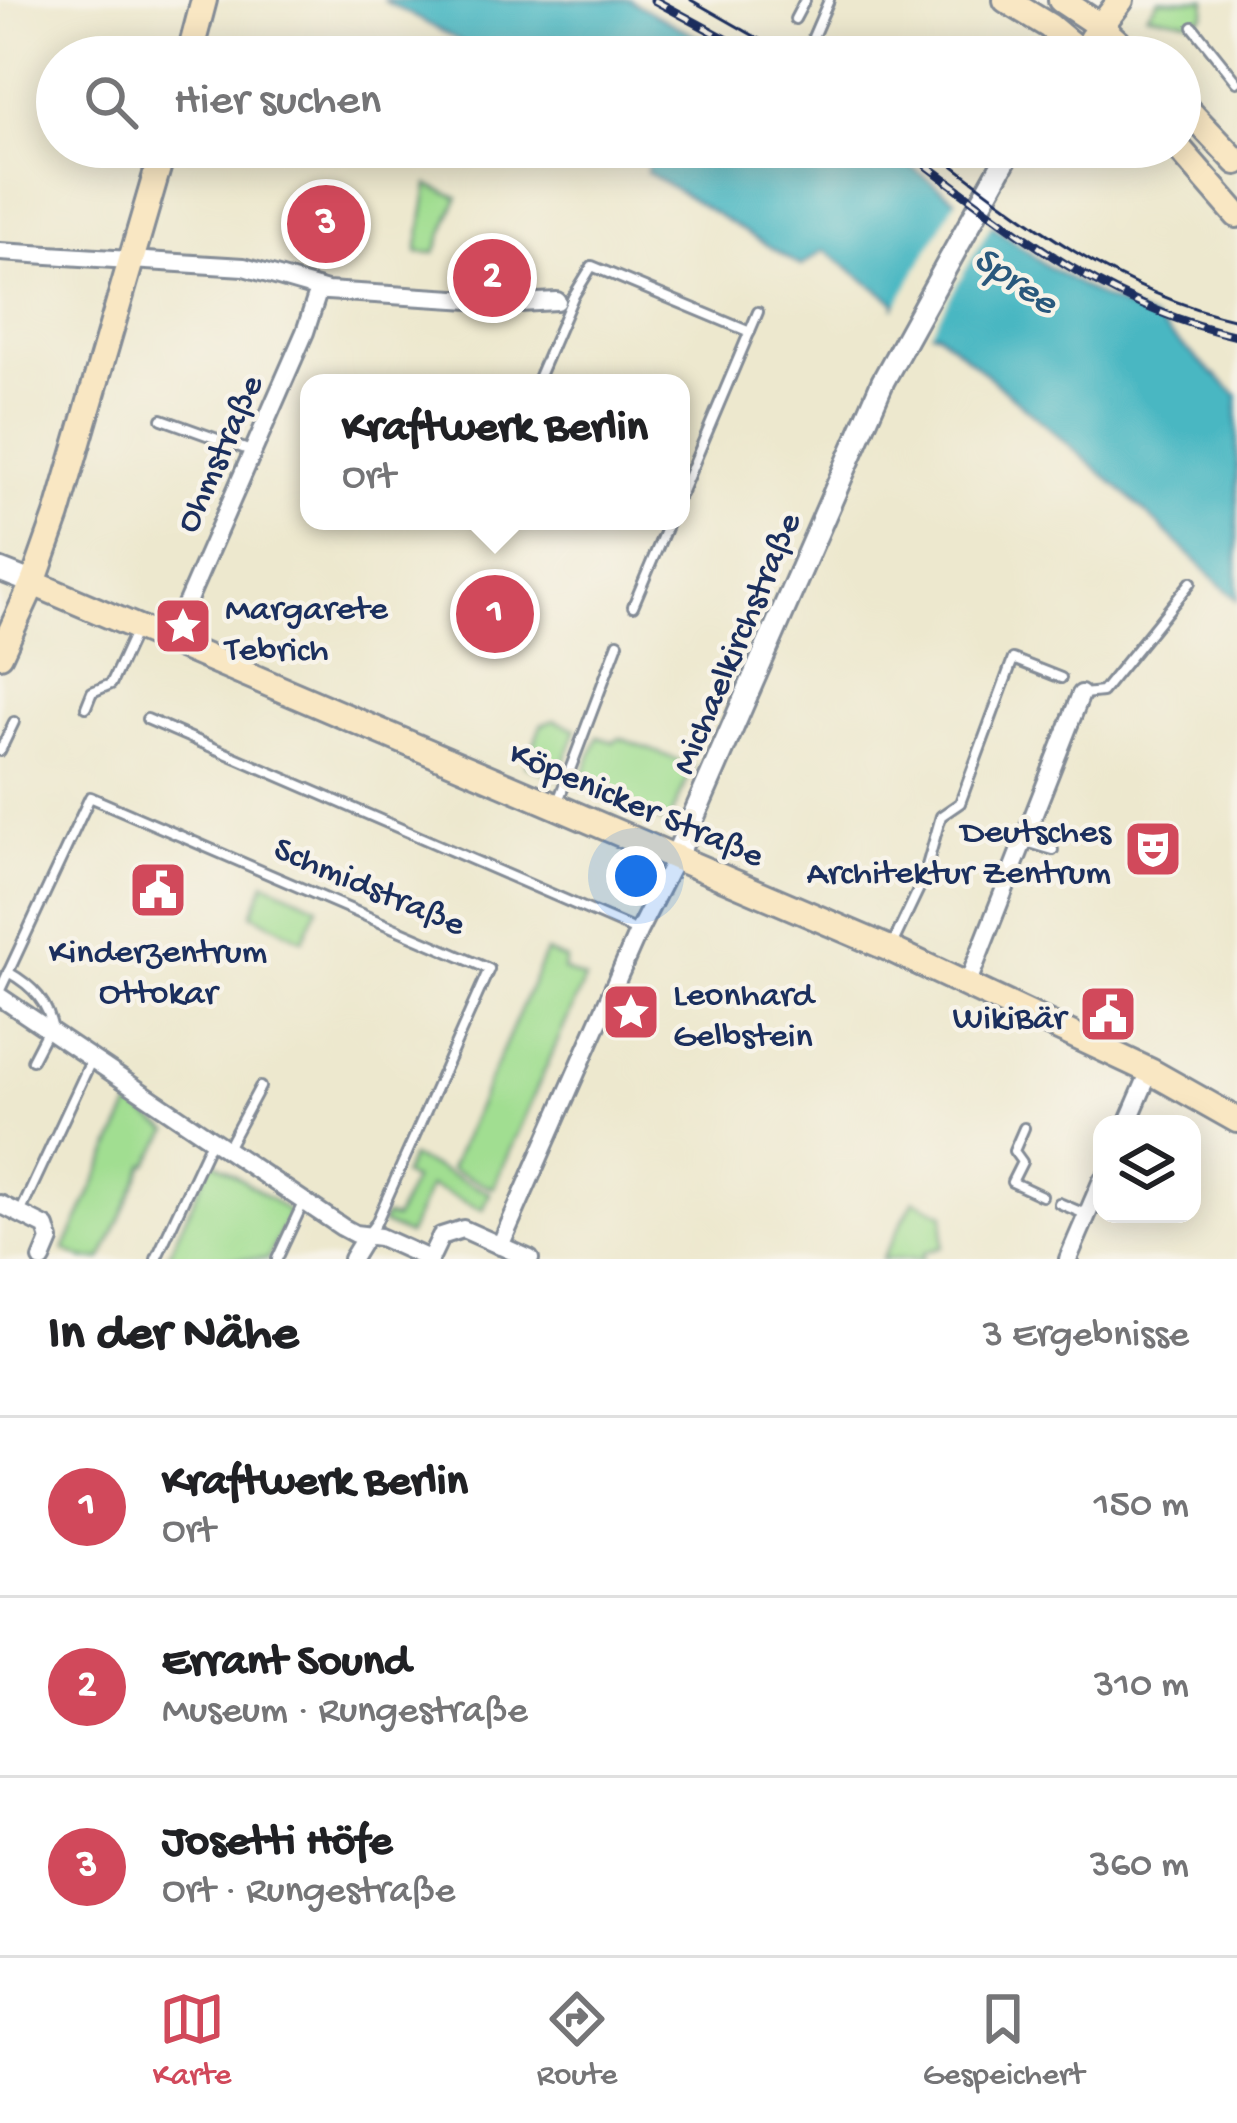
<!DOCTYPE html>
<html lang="de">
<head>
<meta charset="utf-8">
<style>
	:root { --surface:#fff; --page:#f6f6f6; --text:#202124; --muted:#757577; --line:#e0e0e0; --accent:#d1495b }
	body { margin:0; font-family:"Gochi Hand",sans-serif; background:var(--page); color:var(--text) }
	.controls { position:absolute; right:36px; bottom:36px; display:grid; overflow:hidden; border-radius:24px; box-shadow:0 6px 30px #0003 }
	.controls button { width:108px; height:108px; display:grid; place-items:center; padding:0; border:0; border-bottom:3px solid var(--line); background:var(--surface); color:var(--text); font:60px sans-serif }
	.you { position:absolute; left:636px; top:876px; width:42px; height:42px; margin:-30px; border:9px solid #fff; border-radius:50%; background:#1a73e8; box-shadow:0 0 0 18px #1a73e833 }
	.badge { display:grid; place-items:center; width:78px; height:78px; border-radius:50%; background:var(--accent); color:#fff; font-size:39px; font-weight:700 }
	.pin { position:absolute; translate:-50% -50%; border:6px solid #fff; box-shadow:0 3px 12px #0006 }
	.popup { position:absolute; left:300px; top:374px; width:390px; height:156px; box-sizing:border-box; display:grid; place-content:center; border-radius:24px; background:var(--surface); filter:drop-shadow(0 3px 9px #0005); font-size:39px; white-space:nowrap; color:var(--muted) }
	.popup b { font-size:45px; color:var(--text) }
	.popup::after { content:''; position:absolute; left:50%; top:100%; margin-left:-24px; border:24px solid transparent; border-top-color:var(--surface) }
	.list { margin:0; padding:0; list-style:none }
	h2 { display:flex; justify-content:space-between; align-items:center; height:156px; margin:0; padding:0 48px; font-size:51px }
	h2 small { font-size:39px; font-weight:400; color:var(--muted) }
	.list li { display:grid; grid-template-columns:78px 1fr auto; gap:36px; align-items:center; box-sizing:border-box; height:180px; padding:0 48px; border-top:3px solid var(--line) }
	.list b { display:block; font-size:45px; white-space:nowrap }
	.list p { margin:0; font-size:39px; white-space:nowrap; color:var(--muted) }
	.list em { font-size:39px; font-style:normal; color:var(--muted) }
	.icon { flex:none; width:66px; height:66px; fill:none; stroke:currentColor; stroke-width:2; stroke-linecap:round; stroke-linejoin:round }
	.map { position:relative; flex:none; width:1237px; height:1259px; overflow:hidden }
	.search { position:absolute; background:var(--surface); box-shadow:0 6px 30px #0003; left:36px; right:36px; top:36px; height:132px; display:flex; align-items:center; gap:30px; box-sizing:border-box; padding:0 42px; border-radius:66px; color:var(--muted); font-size:45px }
	.sheet { height:696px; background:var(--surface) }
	nav { display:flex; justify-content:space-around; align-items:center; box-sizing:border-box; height:168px; border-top:3px solid var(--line); background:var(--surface); font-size:33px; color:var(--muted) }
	nav a { display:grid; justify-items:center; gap:6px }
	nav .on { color:var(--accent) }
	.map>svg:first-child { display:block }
	.green { fill:#a1de91; stroke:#5e8678; stroke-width:3 }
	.water { fill:#49b7c2; stroke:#327390; stroke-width:3 }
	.pier { fill:#ede8ce }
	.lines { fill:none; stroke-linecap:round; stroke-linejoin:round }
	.service-casing { stroke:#848c96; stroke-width:14 }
	.minor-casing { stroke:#848c96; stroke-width:22 }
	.tertiary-casing { stroke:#848c96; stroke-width:27 }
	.secondary-casing { stroke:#848c96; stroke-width:30 }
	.service { stroke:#fff; stroke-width:8 }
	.minor { stroke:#fff; stroke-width:16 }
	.tertiary { stroke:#fff; stroke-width:21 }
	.secondary { stroke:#f9e7c3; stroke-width:24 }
	.tram { stroke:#1b2f5e; stroke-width:3 }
	.rail-casing { stroke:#1b2f5e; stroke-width:9 }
	.rail { stroke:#f7f3e8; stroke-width:4.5; stroke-dasharray:14; stroke-linecap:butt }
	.labels { text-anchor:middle; stroke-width:9; stroke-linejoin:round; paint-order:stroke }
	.street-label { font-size:36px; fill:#1b2f5e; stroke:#f7f3e8 }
	.poi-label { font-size:36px; fill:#1b2f5e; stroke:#f7f3e8; text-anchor:start }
	.water-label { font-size:39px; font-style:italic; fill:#29587c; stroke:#f7f3e8 }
</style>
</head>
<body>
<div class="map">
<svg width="1237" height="1259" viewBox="0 0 1237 1259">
	<rect width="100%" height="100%" fill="#f7f3e8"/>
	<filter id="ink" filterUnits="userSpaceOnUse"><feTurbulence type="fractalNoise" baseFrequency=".00833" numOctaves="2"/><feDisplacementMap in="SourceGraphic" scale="24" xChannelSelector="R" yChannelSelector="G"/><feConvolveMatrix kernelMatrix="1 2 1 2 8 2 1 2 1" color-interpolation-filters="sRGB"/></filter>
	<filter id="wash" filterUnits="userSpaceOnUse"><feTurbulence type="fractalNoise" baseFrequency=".004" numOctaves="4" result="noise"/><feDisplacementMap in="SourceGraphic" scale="48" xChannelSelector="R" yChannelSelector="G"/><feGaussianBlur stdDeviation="2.7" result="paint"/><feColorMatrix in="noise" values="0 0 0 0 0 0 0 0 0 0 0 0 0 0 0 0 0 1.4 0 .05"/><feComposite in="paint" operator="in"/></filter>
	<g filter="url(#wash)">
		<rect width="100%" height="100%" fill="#ede8ce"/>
		<g class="green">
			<path d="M1159,0H1206L1205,14L1194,22L1147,14Z"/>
			<path d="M428,185L458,197L435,253L417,252Z"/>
			<path d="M554,720L576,729L559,779L526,765L541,725Z"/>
			<path d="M598,737L614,742L620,738L693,766L668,824L579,786Z"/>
			<path d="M265,882L318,906L303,940L252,914Z"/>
			<path d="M546,952L566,960L563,970L585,979L493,1188L450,1169Z"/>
			<path d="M131,1105L169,1131L148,1164H145L102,1259H84L64,1250Z"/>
			<path d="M411,1157L490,1193L483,1210L430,1186L408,1235L382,1223L385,1216L395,1219L413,1180L403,1175Z"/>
			<path d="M212,1160L290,1212L268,1259H166Z"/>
			<path d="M914,1200L944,1214L942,1247L923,1253V1259H882Z"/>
		</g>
		<g class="water">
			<path d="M383,0H629L734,57H490Z"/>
			<path d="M651,147H884L1047,266L1102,298L1154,320L1237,395V600L1126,494L937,332H930L895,307L896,303L824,250L801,266L647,172Z"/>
		</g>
		<path class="pier" d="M960,193L994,220L927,338L893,312Z"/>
	</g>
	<g filter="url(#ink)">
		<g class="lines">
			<defs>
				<g id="service">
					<path d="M795,19L805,0"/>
					<path d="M1193,27L1237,82"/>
					<path d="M821,57L813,37L829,0"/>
					<path d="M536,383L573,297L592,266L750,332"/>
					<path d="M162,419L251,451"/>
					<path d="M681,494L758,312"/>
					<path d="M633,606L669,521"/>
					<path d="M1083,694L1102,692L1191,582"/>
					<path d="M86,707L92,692L111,684L135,632"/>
					<path d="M147,719L637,931"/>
					<path d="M0,751L14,722"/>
					<path d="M557,804L618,643"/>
					<path d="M1026,842L1053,850"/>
					<path d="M893,943L923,880L941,816L960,803L1013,659L1061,678"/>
					<path d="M8,972C33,986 49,1003 53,1032"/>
					<path d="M0,990L90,797L489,969L376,1223L367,1235"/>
					<path d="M32,1060L47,1031"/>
					<path d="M1024,1128L1014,1151L1022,1162L1012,1182L1042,1196"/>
					<path d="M226,1150L260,1087"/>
					<path d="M1059,1203L1085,1214"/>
					<path d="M21,1211L91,1061"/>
					<path d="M156,1259L211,1141"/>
					<path d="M277,1259L303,1203"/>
				</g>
				<g id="minor">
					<path d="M0,252L244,267L327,291L519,303L557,301"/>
					<path d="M170,641L305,332L319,289"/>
					<path d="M967,985L1081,694"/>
					<path d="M0,997L342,1227L355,1234L380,1237L429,1259"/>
					<path d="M1127,1124L1150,1071"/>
					<path d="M0,1204L46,1227L50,1240L42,1259"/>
					<path d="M500,1246L638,932L676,857"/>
					<path d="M352,1259L366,1236"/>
					<path d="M430,1259L441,1236L463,1229L530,1259"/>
					<path d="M1068,1259L1102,1180"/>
				</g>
				<g id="tertiary">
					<path d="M0,570L33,583"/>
					<path d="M676,857L883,381L1012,147"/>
				</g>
				<g id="secondary">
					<path d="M1006,0L1049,26L1086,57"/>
					<path d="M1061,0L1100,26L1134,57"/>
					<path d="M1091,39L1121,0"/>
					<path d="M189,57L204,0"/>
					<path d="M1180,102L1237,162"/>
					<path d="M1178,147L1237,215"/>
					<path d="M33,583L890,949L1150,1071L1237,1120"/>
					<path d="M0,655L33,583L57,515L164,147"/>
				</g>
			</defs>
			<use href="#service" class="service-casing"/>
			<use href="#minor" class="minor-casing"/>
			<use href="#tertiary" class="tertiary-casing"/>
			<use href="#secondary" class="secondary-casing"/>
			<use href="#service" class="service"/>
			<use href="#minor" class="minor"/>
			<use href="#tertiary" class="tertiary"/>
			<use href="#secondary" class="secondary"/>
			<g class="tram">
				<path d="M691,0L791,57"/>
				<path d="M929,147C1025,221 1116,292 1237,320"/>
			</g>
			<defs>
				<g id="rail">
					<path d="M654,0L759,57"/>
					<path d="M902,147C1010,227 1102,306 1237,336"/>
				</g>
			</defs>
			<use href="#rail" class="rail-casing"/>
			<use href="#rail" class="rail"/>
		</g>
	</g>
	<defs>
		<symbol id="sight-square" viewBox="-11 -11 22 22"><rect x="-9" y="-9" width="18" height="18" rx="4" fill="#d1495b" stroke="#f7f3e8"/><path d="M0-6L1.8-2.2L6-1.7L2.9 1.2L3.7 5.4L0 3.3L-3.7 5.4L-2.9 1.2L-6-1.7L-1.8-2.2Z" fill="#fff"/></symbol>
		<symbol id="theatre-square" viewBox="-11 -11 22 22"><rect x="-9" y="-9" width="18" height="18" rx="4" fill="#d1495b" stroke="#f7f3e8"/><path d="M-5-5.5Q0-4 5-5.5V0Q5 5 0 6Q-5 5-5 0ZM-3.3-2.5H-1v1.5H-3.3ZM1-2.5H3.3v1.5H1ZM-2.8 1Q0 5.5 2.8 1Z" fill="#fff"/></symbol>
		<symbol id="civic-square" viewBox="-11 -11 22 22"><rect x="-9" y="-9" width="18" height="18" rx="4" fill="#d1495b" stroke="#f7f3e8"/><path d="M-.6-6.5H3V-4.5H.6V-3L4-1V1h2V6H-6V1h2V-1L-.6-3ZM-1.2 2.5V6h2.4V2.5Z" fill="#fff"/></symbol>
	</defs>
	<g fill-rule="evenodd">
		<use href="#sight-square" x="150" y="593" width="66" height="66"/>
		<use href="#theatre-square" x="1120" y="816" width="66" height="66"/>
		<use href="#civic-square" x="125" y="857" width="66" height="66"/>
		<use href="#sight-square" x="598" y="979" width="66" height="66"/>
		<use href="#civic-square" x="1075" y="981" width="66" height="66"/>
	</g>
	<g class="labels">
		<g class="street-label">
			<text transform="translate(216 452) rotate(-66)" y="13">Ohmstraße</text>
			<text transform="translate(733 642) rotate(-67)" y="13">Michaelkirchstraße</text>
			<text transform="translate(638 801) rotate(23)" y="13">Köpenicker Straße</text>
			<text transform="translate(371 883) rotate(23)" y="13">Schmidstraße</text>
		</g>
		<g class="poi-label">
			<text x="225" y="618">Margarete<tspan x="225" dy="41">Tebrich</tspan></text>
			<text x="1111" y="841" text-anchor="end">Deutsches<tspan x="1111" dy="41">Architektur Zentrum</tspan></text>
			<text x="158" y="961" text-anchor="middle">Kinderzentrum<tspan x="158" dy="41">Ottokar</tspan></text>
			<text x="673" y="1004">Leonhard<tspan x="673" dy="41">Gelbstein</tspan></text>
			<text x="1066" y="1027" text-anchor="end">WikiBär</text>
		</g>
		<g class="water-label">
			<text transform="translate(1018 277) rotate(34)" y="14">Spree</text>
		</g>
	</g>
</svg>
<div class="controls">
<button><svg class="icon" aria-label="layers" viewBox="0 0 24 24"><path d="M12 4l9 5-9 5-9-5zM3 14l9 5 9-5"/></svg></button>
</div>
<div class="you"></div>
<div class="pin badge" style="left:495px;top:614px">1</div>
<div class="popup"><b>Kraftwerk Berlin</b>Ort</div>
<div class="pin badge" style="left:492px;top:278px">2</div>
<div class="pin badge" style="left:326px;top:224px">3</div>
<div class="search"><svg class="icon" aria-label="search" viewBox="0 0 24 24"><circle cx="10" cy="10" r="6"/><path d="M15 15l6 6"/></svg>Hier suchen</div>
</div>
<section class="sheet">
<h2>In der Nähe<small>3 Ergebnisse</small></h2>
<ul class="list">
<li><span class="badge">1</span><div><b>Kraftwerk Berlin</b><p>Ort</p></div><em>150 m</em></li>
<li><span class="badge">2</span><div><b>Errant Sound</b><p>Museum · Rungestraße</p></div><em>310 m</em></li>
<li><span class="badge">3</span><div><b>Josetti Höfe</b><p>Ort · Rungestraße</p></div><em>360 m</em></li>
</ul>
</section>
<nav>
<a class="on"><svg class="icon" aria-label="map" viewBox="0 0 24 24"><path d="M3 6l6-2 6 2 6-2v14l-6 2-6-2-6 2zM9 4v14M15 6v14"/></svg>Karte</a>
<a><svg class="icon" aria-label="directions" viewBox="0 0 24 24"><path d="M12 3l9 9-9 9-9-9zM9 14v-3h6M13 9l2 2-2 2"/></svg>Route</a>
<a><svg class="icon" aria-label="saved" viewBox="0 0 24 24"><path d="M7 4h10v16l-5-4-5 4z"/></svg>Gespeichert</a>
</nav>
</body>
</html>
